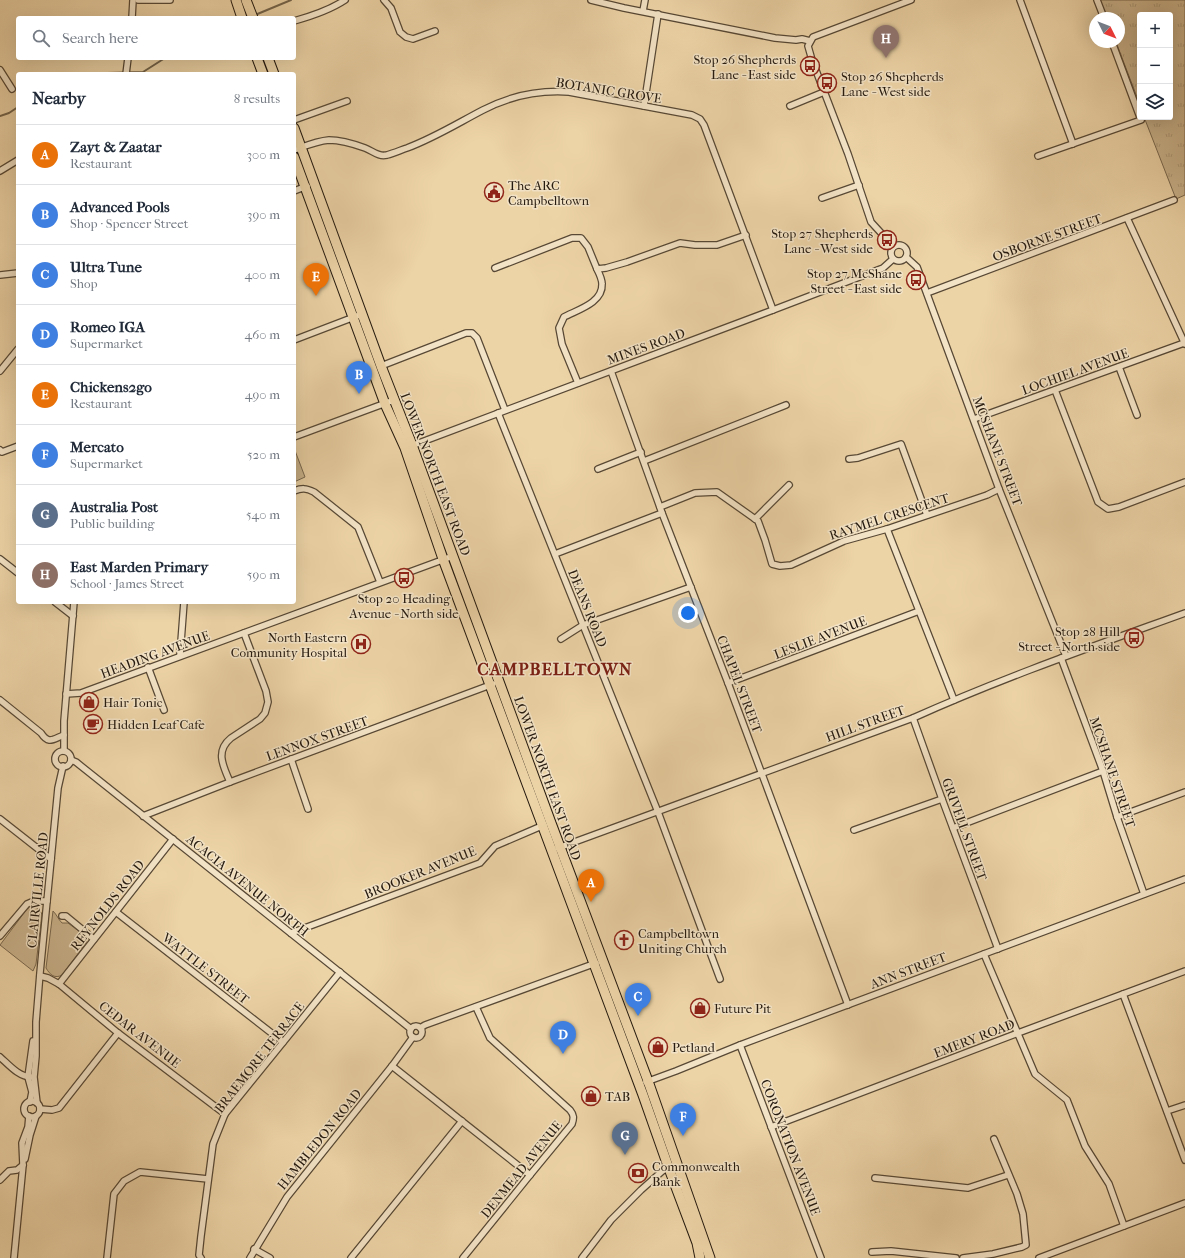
<!DOCTYPE html>
<html lang="en">
<head>
<meta charset="utf-8">
<style>
	:root { --surface:#fff; --page:#f6f6f7; --text:#1f2937; --muted:#747a83; --line:#e0e1e3; --accent:#8f2418 }
	body { margin:0; font-family:"IM FELL French Canon",serif; background:var(--page); color:var(--text) }
	.controls { position:absolute; right:12px; top:12px; display:grid; overflow:hidden; border-radius:4px; box-shadow:0 4px 16px #0002 }
	.controls button { width:36px; height:36px; display:grid; place-items:center; padding:0; border:0; border-bottom:1px solid var(--line); background:var(--surface); color:var(--text); font:20px sans-serif }
	.compass { position:absolute; left:1089px; top:12px; width:36px; height:36px; border-radius:50%; background:var(--surface); box-shadow:0 4px 16px #0002; rotate:132deg }
	.you { position:absolute; left:688px; top:613px; width:14px; height:14px; margin:-10px; border:3px solid #fff; border-radius:50%; background:#1a73e8; box-shadow:0 0 0 6px #1a73e833 }
	.badge { display:grid; place-items:center; width:26px; height:26px; border-radius:50%; background:var(--accent); color:#fff; font-size:13px; font-weight:700 }
	.pin { position:absolute; translate:-50% -33px; filter:drop-shadow(0 1px 2px #0008) }
	.pin::after { content:''; position:absolute; top:21px; width:14px; height:12px; background:inherit; clip-path:polygon(0 0,100% 0,50% 100%) }
	.list { margin:0; padding:0; list-style:none }
	h2 { display:flex; justify-content:space-between; align-items:center; height:52px; margin:0; padding:0 16px; font-size:17px }
	h2 small { font-size:13px; font-weight:400; color:var(--muted) }
	.list li { display:grid; grid-template-columns:26px 1fr auto; gap:12px; align-items:center; box-sizing:border-box; height:60px; padding:0 16px; border-top:1px solid var(--line) }
	.list b { display:block; font-size:15px; white-space:nowrap }
	.list p { margin:0; font-size:13px; white-space:nowrap; color:var(--muted) }
	.list em { font-size:13px; font-style:normal; color:var(--muted) }
	.icon { flex:none; width:22px; height:22px; fill:none; stroke:currentColor; stroke-width:2; stroke-linecap:round; stroke-linejoin:round }
	.map { position:relative; flex:none; width:1185px; height:1258px; overflow:hidden }
	.search { position:absolute; background:var(--surface); box-shadow:0 4px 16px #0002; left:16px; top:16px; width:280px; height:44px; display:flex; align-items:center; gap:10px; box-sizing:border-box; padding:0 14px; border-radius:4px; color:var(--muted); font-size:15px }
	.panel { position:absolute; background:var(--surface); box-shadow:0 4px 16px #0002; left:16px; top:72px; width:280px; height:532px; border-radius:4px }
	.map>svg:first-child { display:block }
	.grass { fill:url(#grass-tufts); stroke:#78674e }
	.park { fill:#cbb48d; stroke:#78674e }
	.lines { fill:none; stroke-linecap:round; stroke-linejoin:round }
	.stream { stroke:#74644b; stroke-width:2 }
	.street-casing { stroke:#574835; stroke-width:8 }
	.primary-casing { stroke:#251a0f; stroke-width:11 }
	.street { stroke:#f3e3c6; stroke-width:5.5 }
	.primary { stroke:#edd4a7; stroke-width:9 }
	.labels { text-anchor:middle; stroke-width:3; stroke-linejoin:round; paint-order:stroke }
	.poi-label { font-size:13px; fill:#251a0f; stroke:#f3e3c6; text-anchor:start }
	.street-label { font-size:13px; fill:#251a0f; stroke:#f3e3c6 }
	.district-label { font-size:17px; font-weight:bold; letter-spacing:1px; fill:#7a1f14; stroke:#f3e3c6 }
</style>
</head>
<body>
<div class="map">
<svg width="1185" height="1258" viewBox="0 0 1185 1258">
	<defs>
		<pattern id="grass-tufts" width="24" height="20" patternUnits="userSpaceOnUse"><rect width="24" height="20" fill="#cbb48d"/><path d="M3 7l-1-3M5 7V3M7 7l1-3M15 17l-1-3M17 17v-4M19 17l1-3" fill="none" stroke="#ae9a78"/></pattern>
	</defs>
	<rect width="100%" height="100%" fill="#edd4a7"/>
	<filter id="stains"><feTurbulence type="fractalNoise" baseFrequency=".005" numOctaves="4"/><feColorMatrix values="0 0 0 0 .2 0 0 0 0 .09 0 0 0 0 .02 0 0 0 .5 -.17"/></filter>
	<radialGradient id="worn" r=".72"><stop offset=".6" stop-color="#630" stop-opacity="0"/><stop offset="1" stop-color="#630" stop-opacity=".3"/></radialGradient>
	<path class="grass" d="M1100,0H1185V195L1176,199L1144,117H1170V15H1140V105L1116,42H1119V18H1107Z"/>
	<g class="park">
		<path d="M294,448L305,477L294,482Z"/>
		<path d="M32,906C38,908 40,909 42,915L36,964L33,971L0,945L27,909Z"/>
		<path d="M53,911C57,915 58,919 62,923H68L85,936L87,939L86,943L62,975C55,979 50,975 46,968Z"/>
	</g>
	<g class="lines">
		<g class="stream">
			<path d="M255,15L291,0"/>
			<path d="M71,74L143,72L165,58"/>
			<path d="M0,116L9,113L18,107"/>
		</g>
		<defs>
			<g id="street">
				<path d="M138,0H170"/>
				<path d="M384,0L391,8L400,32L406,37L413,39L435,31"/>
				<path d="M591,0L624,8L775,38L796,40L802,39L810,41"/>
				<path d="M1020,0L1073,144"/>
				<path d="M1097,0L1104,18"/>
				<path d="M643,11L645,0"/>
				<path d="M132,18L133,0"/>
				<path d="M294,21C312,16 330,10 345,0"/>
				<path d="M0,70L12,89"/>
				<path d="M126,74L128,58"/>
				<path d="M644,106L658,14"/>
				<path d="M790,106L824,92"/>
				<path d="M294,120L347,101"/>
				<path d="M294,150C305,146 317,141 329,140C341,140 354,144 365,148C373,151 378,157 387,155C394,153 401,150 407,148C434,138 458,123 483,110C510,96 539,90 569,92L692,115L700,119L704,125L773,310"/>
				<path d="M1038,156L1141,120L1112,42"/>
				<path d="M0,171L18,160"/>
				<path d="M294,191L307,186"/>
				<path d="M822,198L859,185"/>
				<path d="M1127,218L1185,344"/>
				<circle cx="899" cy="253" r="8"/>
				<path d="M893,246L871,222L848,154L812,60L808,46L813,37L911,0"/>
				<path d="M906,257L917,267L999,489L1066,656"/>
				<path d="M495,268L572,238H581L588,247L597,269L606,268L627,262L680,243L695,245H717L746,235"/>
				<path d="M0,275L18,273"/>
				<path d="M927,293L1174,200"/>
				<path d="M294,340L362,314"/>
				<path d="M381,366L466,333H472L477,338L505,410"/>
				<path d="M1119,367L1137,415"/>
				<path d="M0,371L18,349"/>
				<path d="M611,371L662,513L728,683L848,1005"/>
				<path d="M578,383L562,344L559,328L564,317C577,310 603,303 602,284C602,279 599,273 597,269"/>
				<path d="M1055,390L1098,502L1108,509L1119,507L1185,482"/>
				<path d="M498,413L658,812L720,979"/>
				<path d="M974,419L1184,343"/>
				<path d="M294,437L394,400"/>
				<path d="M411,446L773,310L883,268L893,259"/>
				<path d="M0,450L2,452L18,446"/>
				<path d="M849,459L858,458L901,444L927,515"/>
				<path d="M644,461L786,405"/>
				<path d="M598,469L641,452"/>
				<path d="M294,491C302,488 306,488 314,492L358,527L380,582"/>
				<path d="M660,507L695,493L717,492L758,521L765,540L772,564L780,566L791,565L844,541L887,529L987,495L999,489"/>
				<path d="M755,519L789,485"/>
				<path d="M887,529L954,700"/>
				<path d="M555,554L662,513"/>
				<path d="M0,559L18,573"/>
				<path d="M55,602L73,616"/>
				<path d="M561,639L583,625L691,587"/>
				<path d="M180,655L184,602"/>
				<path d="M1061,658L1103,771L1117,817L1144,894"/>
				<path d="M148,667L164,710"/>
				<path d="M728,683L919,611"/>
				<path d="M66,694L81,693L453,556"/>
				<path d="M0,700L41,733C49,745 53,739 64,735"/>
				<path d="M913,718L942,799L998,949"/>
				<path d="M64,751V721L74,602"/>
				<circle cx="63" cy="759" r="8"/>
				<path d="M291,759L308,809"/>
				<path d="M71,760L76,762L411,1029"/>
				<path d="M230,782C223,766 215,751 231,738L260,719L265,713L268,702L266,691L244,633"/>
				<path d="M143,816L230,782L493,684"/>
				<path d="M1117,817L1185,792"/>
				<path d="M0,819L51,859"/>
				<path d="M953,828L1103,771"/>
				<path d="M854,830L942,799"/>
				<path d="M558,848L913,718C1002,678 1094,646 1185,613"/>
				<path d="M116,912L283,1042"/>
				<path d="M62,916H66L94,939"/>
				<path d="M291,933L480,863L495,846L544,825"/>
				<path d="M0,936L27,904L34,901H47"/>
				<path d="M984,954L1035,1074L1067,1100L1085,1146L1109,1184L1124,1226"/>
				<path d="M40,976L48,978L59,984L118,1033L225,1114"/>
				<path d="M59,984L173,839"/>
				<path d="M1123,994L1185,1160"/>
				<circle cx="416" cy="1032" r="6"/>
				<path d="M420,1028L425,1025L596,963"/>
				<path d="M740,1045L821,1258"/>
				<path d="M0,1057C9,1065 19,1077 31,1077"/>
				<path d="M392,1066L530,1175"/>
				<path d="M646,1082L676,1071L740,1045L1185,879"/>
				<circle cx="32" cy="1109" r="8"/>
				<path d="M30,1102L32,1092L28,1077L33,1041"/>
				<path d="M37,1103L34,1077L36,1056V1022L40,973L58,788L63,766"/>
				<path d="M40,1109L52,1110L59,1108L118,1033"/>
				<path d="M1167,1111L1185,1105"/>
				<path d="M771,1127L1018,1033L1185,971"/>
				<path d="M25,1159L30,1135L36,1116"/>
				<path d="M875,1178L968,1188L1008,1175"/>
				<path d="M0,1180L9,1171L17,1170L23,1165"/>
				<path d="M254,1249L270,1258"/>
				<path d="M872,1252L891,1251L956,1258"/>
				<path d="M14,1258L23,1165L22,1143L28,1127L29,1116"/>
				<path d="M107,1258L114,1194L124,1181L140,1172L208,1179"/>
				<path d="M201,1258L199,1255L201,1236L213,1144L225,1114L340,972"/>
				<path d="M250,1258L287,1197L392,1066L413,1037"/>
				<path d="M351,1258L462,1121"/>
				<path d="M463,1258L530,1175L572,1124C574,1118 574,1115 570,1110L490,1038L476,1007"/>
				<path d="M582,1258L611,1220L641,1190L668,1166"/>
				<path d="M963,1258L993,1254L1022,1247L1026,1245L1023,1214L1017,1194L994,1139"/>
				<path d="M1039,1258L1185,1203"/>
			</g>
			<g id="primary">
				<path d="M236,0L242,18"/>
				<path d="M246,0L253,18"/>
				<path d="M257,58L263,74"/>
				<path d="M268,58L274,74"/>
				<path d="M294,128L381,366L412,445L551,823L648,1081L710,1258"/>
				<path d="M294,157L385,404L405,448L443,559L643,1095L668,1166L697,1243L700,1258"/>
			</g>
		</defs>
		<use href="#street" class="street-casing"/>
		<use href="#primary" class="primary-casing"/>
		<use href="#street" class="street"/>
		<use href="#primary" class="primary"/>
	</g>
	<defs>
		<symbol id="bus-ring" viewBox="-11 -11 22 22"><circle r="9.5" fill="#f3e3c6" stroke="#8f2418" stroke-width="1.5"/><path d="M-5-6H5V4H4V6H2V4H-2V6H-4V4H-5ZM-3.5-4V0h7V-4ZM-3.5 1.2v1.5H-2V1.2ZM2 1.2v1.5H3.5V1.2Z" fill="#8f2418"/></symbol>
		<symbol id="civic-ring" viewBox="-11 -11 22 22"><circle r="9.5" fill="#f3e3c6" stroke="#8f2418" stroke-width="1.5"/><path d="M-.6-6.5H3V-4.5H.6V-3L4-1V1h2V6H-6V1h2V-1L-.6-3ZM-1.2 2.5V6h2.4V2.5Z" fill="#8f2418"/></symbol>
		<symbol id="hospital-ring" viewBox="-11 -11 22 22"><circle r="9.5" fill="#f3e3c6" stroke="#8f2418" stroke-width="1.5"/><path d="M-5-5h3v3.5h4V-5h3V5h-3V1.5h-4V5h-3Z" fill="#8f2418"/></symbol>
		<symbol id="shop-ring" viewBox="-11 -11 22 22"><circle r="9.5" fill="#f3e3c6" stroke="#8f2418" stroke-width="1.5"/><path d="M-5-2.5h2.3a2.7 3.5 0 0 1 5.4 0H5L5.5 6h-11ZM-1.5-2.5h3a1.5 2.3 0 0 0-3 0Z" fill="#8f2418"/></symbol>
		<symbol id="cafe-ring" viewBox="-11 -11 22 22"><circle r="9.5" fill="#f3e3c6" stroke="#8f2418" stroke-width="1.5"/><path d="M-5.5-4.5H6V0H3Q3 3.5 0 3.5H-2.5Q-5.5 3.5-5.5 0ZM3-3.2v2h1.7v-2ZM-6 4.5H4V6H-6Z" fill="#8f2418"/></symbol>
		<symbol id="church-ring" viewBox="-11 -11 22 22"><circle r="9.5" fill="#f3e3c6" stroke="#8f2418" stroke-width="1.5"/><path d="M-1.2-6h2.4v3.5h3.3v2.4h-3.3V6h-2.4V-.1h-3.3v-2.4h3.3Z" fill="#8f2418"/></symbol>
		<symbol id="bank-ring" viewBox="-11 -11 22 22"><circle r="9.5" fill="#f3e3c6" stroke="#8f2418" stroke-width="1.5"/><path d="M-6-4H6V4H-6ZM0-2.3a2.3 2.3 0 1 0 0 4.6a2.3 2.3 0 1 0 0-4.6Z" fill="#8f2418"/></symbol>
	</defs>
	<g fill-rule="evenodd">
		<use href="#bus-ring" x="799" y="55" width="22" height="22"/>
		<use href="#bus-ring" x="816" y="72" width="22" height="22"/>
		<use href="#civic-ring" x="483" y="181" width="22" height="22"/>
		<use href="#bus-ring" x="876" y="229" width="22" height="22"/>
		<use href="#bus-ring" x="905" y="269" width="22" height="22"/>
		<use href="#bus-ring" x="393" y="567" width="22" height="22"/>
		<use href="#bus-ring" x="1123" y="627" width="22" height="22"/>
		<use href="#hospital-ring" x="350" y="633" width="22" height="22"/>
		<use href="#shop-ring" x="78" y="691" width="22" height="22"/>
		<use href="#cafe-ring" x="82" y="713" width="22" height="22"/>
		<use href="#church-ring" x="613" y="929" width="22" height="22"/>
		<use href="#shop-ring" x="689" y="997" width="22" height="22"/>
		<use href="#shop-ring" x="647" y="1036" width="22" height="22"/>
		<use href="#shop-ring" x="580" y="1085" width="22" height="22"/>
		<use href="#bank-ring" x="627" y="1162" width="22" height="22"/>
	</g>
	<g class="labels">
		<g class="poi-label">
			<text x="796" y="64" text-anchor="end">Stop 26 Shepherds<tspan x="796" dy="15">Lane - East side</tspan></text>
			<text x="841" y="81">Stop 26 Shepherds<tspan x="841" dy="15">Lane - West side</tspan></text>
			<text x="508" y="190">The ARC<tspan x="508" dy="15">Campbelltown</tspan></text>
			<text x="873" y="238" text-anchor="end">Stop 27 Shepherds<tspan x="873" dy="15">Lane - West side</tspan></text>
			<text x="902" y="278" text-anchor="end">Stop 27 McShane<tspan x="902" dy="15">Street - East side</tspan></text>
			<text x="404" y="603" text-anchor="middle">Stop 20 Heading<tspan x="404" dy="15">Avenue - North side</tspan></text>
			<text x="1120" y="636" text-anchor="end">Stop 28 Hill<tspan x="1120" dy="15">Street - North side</tspan></text>
			<text x="347" y="642" text-anchor="end">North Eastern<tspan x="347" dy="15">Community Hospital</tspan></text>
			<text x="103" y="707">Hair Tonic</text>
			<text x="107" y="729">Hidden Leaf Cafe</text>
			<text x="638" y="938">Campbelltown<tspan x="638" dy="15">Uniting Church</tspan></text>
			<text x="714" y="1013">Future Pit</text>
			<text x="672" y="1052">Petland</text>
			<text x="605" y="1101">TAB</text>
			<text x="652" y="1171">Commonwealth<tspan x="652" dy="15">Bank</tspan></text>
		</g>
		<g class="street-label">
			<text transform="translate(609 90) rotate(9)" y="5">BOTANIC GROVE</text>
			<text transform="translate(1047 237) rotate(-20)" y="5">OSBORNE STREET</text>
			<text transform="translate(646 346) rotate(-20)" y="5">MINES ROAD</text>
			<text transform="translate(1075 371) rotate(-20)" y="5">LOCHIEL AVENUE</text>
			<text transform="translate(998 451) rotate(69)" y="5">MCSHANE STREET</text>
			<text transform="translate(436 474) rotate(69)" y="5">LOWER NORTH EAST ROAD</text>
			<text transform="translate(889 516) rotate(-18)" y="5">RAYMEL CRESCENT</text>
			<text transform="translate(588 608) rotate(68)" y="5">DEANS ROAD</text>
			<text transform="translate(820 637) rotate(-21)" y="5">LESLIE AVENUE</text>
			<text transform="translate(155 654) rotate(-20)" y="5">HEADING AVENUE</text>
			<text transform="translate(740 684) rotate(69)" y="5">CHAPEL STREET</text>
			<text transform="translate(865 723) rotate(-20)" y="5">HILL STREET</text>
			<text transform="translate(317 738) rotate(-20)" y="5">LENNOX STREET</text>
			<text transform="translate(1113 772) rotate(71)" y="5">MCSHANE STREET</text>
			<text transform="translate(548 778) rotate(70)" y="5">LOWER NORTH EAST ROAD</text>
			<text transform="translate(965 829) rotate(70)" y="5">GRIVELL STREET</text>
			<text transform="translate(420 872) rotate(-22)" y="5">BROOKER AVENUE</text>
			<text transform="translate(248 885) rotate(39)" y="5">ACACIA AVENUE NORTH</text>
			<text transform="translate(37 890) rotate(-84)" y="5">CLAIRVILLE ROAD</text>
			<text transform="translate(107 905) rotate(-52)" y="5">REYNOLDS ROAD</text>
			<text transform="translate(206 968) rotate(38)" y="5">WATTLE STREET</text>
			<text transform="translate(908 970) rotate(-21)" y="5">ANN STREET</text>
			<text transform="translate(140 1034) rotate(38)" y="5">CEDAR AVENUE</text>
			<text transform="translate(974 1038) rotate(-21)" y="5">EMERY ROAD</text>
			<text transform="translate(259 1057) rotate(-52)" y="5">BRAEMORE TERRACE</text>
			<text transform="translate(319 1139) rotate(-51)" y="5">HAMBLEDON ROAD</text>
			<text transform="translate(791 1147) rotate(69)" y="5">CORONATION AVENUE</text>
			<text transform="translate(521 1169) rotate(-51)" y="5">DENMEAD AVENUE</text>
		</g>
		<g class="district-label">
			<text x="555" y="675">CAMPBELLTOWN</text>
		</g>
	</g>
	<rect width="100%" height="100%" filter="url(#stains)"/>
	<rect width="100%" height="100%" fill="url(#worn)"/>
</svg>
<div class="controls">
<button>+</button>
<button>−</button>
<button><svg class="icon" aria-label="layers" viewBox="0 0 24 24"><path d="M12 4l9 5-9 5-9-5zM3 14l9 5 9-5"/></svg></button>
</div>
<svg class="compass" viewBox="-18 -18 36 36"><path d="M0-13l5 13h-10z" fill="#e53935"/><path d="M0 13l5-13h-10z" fill="#747a83"/></svg>
<div class="you"></div>
<div class="pin badge" style="left:591px;top:902px;background:#e8710a">A</div>
<div class="pin badge" style="left:359px;top:394px;background:#3f7fe0">B</div>
<div class="pin badge" style="left:638px;top:1016px;background:#3f7fe0">C</div>
<div class="pin badge" style="left:563px;top:1054px;background:#3f7fe0">D</div>
<div class="pin badge" style="left:316px;top:296px;background:#e8710a">E</div>
<div class="pin badge" style="left:683px;top:1136px;background:#3f7fe0">F</div>
<div class="pin badge" style="left:625px;top:1155px;background:#5c6f8a">G</div>
<div class="pin badge" style="left:886px;top:58px;background:#8d6e63">H</div>
<div class="search"><svg class="icon" aria-label="search" viewBox="0 0 24 24"><circle cx="10" cy="10" r="6"/><path d="M15 15l6 6"/></svg>Search here</div>
<section class="panel">
<h2>Nearby<small>8 results</small></h2>
<ul class="list">
<li><span class="badge" style="background:#e8710a">A</span><div><b>Zayt &amp; Zaatar</b><p>Restaurant</p></div><em>300 m</em></li>
<li><span class="badge" style="background:#3f7fe0">B</span><div><b>Advanced Pools</b><p>Shop · Spencer Street</p></div><em>390 m</em></li>
<li><span class="badge" style="background:#3f7fe0">C</span><div><b>Ultra Tune</b><p>Shop</p></div><em>400 m</em></li>
<li><span class="badge" style="background:#3f7fe0">D</span><div><b>Romeo IGA</b><p>Supermarket</p></div><em>460 m</em></li>
<li><span class="badge" style="background:#e8710a">E</span><div><b>Chickens2go</b><p>Restaurant</p></div><em>490 m</em></li>
<li><span class="badge" style="background:#3f7fe0">F</span><div><b>Mercato</b><p>Supermarket</p></div><em>520 m</em></li>
<li><span class="badge" style="background:#5c6f8a">G</span><div><b>Australia Post</b><p>Public building</p></div><em>540 m</em></li>
<li><span class="badge" style="background:#8d6e63">H</span><div><b>East Marden Primary</b><p>School · James Street</p></div><em>590 m</em></li>
</ul>
</section>
</div>
</body>
</html>
